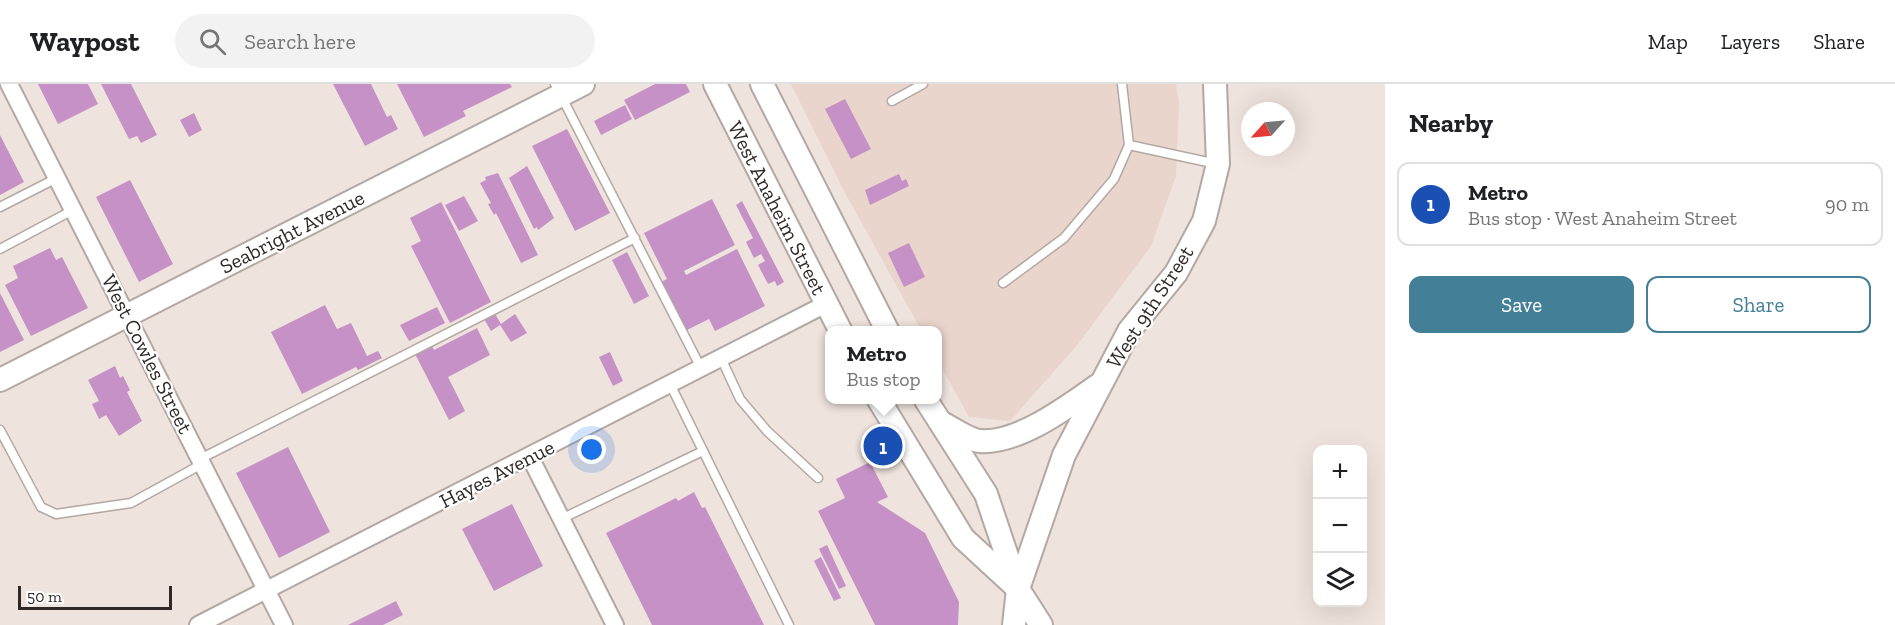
<!DOCTYPE html>
<html lang="en">
<head>
<meta charset="utf-8">
<style>
	:root { --surface:#fff; --page:#f2f2f2; --text:#202124; --muted:#757577; --line:#e0e0e0; --accent:#438097 }
	body { margin:0; font-family:"Zilla Slab",serif; background:var(--page); color:var(--text) }
	.controls { position:absolute; right:18px; bottom:18px; display:grid; overflow:hidden; border-radius:12px; box-shadow:0 6px 24px #0002 }
	.controls button { width:54px; height:54px; display:grid; place-items:center; padding:0; border:0; border-bottom:2px solid var(--line); background:var(--surface); color:var(--text); font:30px sans-serif }
	.compass { position:absolute; left:1241px; top:18px; width:54px; height:54px; border-radius:50%; background:var(--surface); box-shadow:0 6px 24px #0002; rotate:243deg }
	.scale { position:absolute; left:18px; bottom:15px; width:154px; box-sizing:border-box; padding-left:6px; border:3px solid #2e2927; border-top:0; font-size:16px; line-height:21px; white-space:nowrap; color:#2e2927; -webkit-text-stroke:4px #fff; paint-order:stroke }
	.you { position:absolute; left:592px; top:366px; width:21px; height:21px; margin:-15px; border:4px solid #fff; border-radius:50%; background:#1a73e8; box-shadow:0 0 0 9px #1a73e833 }
	.badge { display:grid; place-items:center; width:39px; height:39px; border-radius:50%; background:var(--accent); color:#fff; font-size:20px; font-weight:700 }
	.pin { position:absolute; translate:-50% -50%; border:3px solid #fff; box-shadow:0 2px 6px #0006 }
	.popup { position:absolute; left:825px; top:242px; width:117px; height:78px; box-sizing:border-box; display:grid; place-content:center; border-radius:12px; background:var(--surface); filter:drop-shadow(0 2px 4px #0005); font-size:20px; white-space:nowrap; color:var(--muted) }
	.popup b { font-size:22px; color:var(--text) }
	.popup::after { content:''; position:absolute; left:50%; top:100%; margin-left:-12px; border:12px solid transparent; border-top-color:var(--surface) }
	.list { margin:0; padding:0; list-style:none }
	h2 { display:flex; justify-content:space-between; align-items:center; height:78px; margin:0; padding:0 24px; font-size:26px }
	h2 small { font-size:20px; font-weight:400; color:var(--muted) }
	.list li { display:grid; grid-template-columns:39px 1fr auto; gap:18px; align-items:center; box-sizing:border-box; height:84px; margin:0 12px 12px; padding:0 12px; border:2px solid var(--line); border-radius:12px }
	.list b { display:block; font-size:22px; white-space:nowrap }
	.list p { margin:0; font-size:20px; white-space:nowrap; color:var(--muted) }
	.list em { font-size:20px; font-style:normal; color:var(--muted) }
	.actions { display:flex; gap:12px; padding:18px 24px }
	.actions a { flex:1; padding:14px 0; border:2px solid var(--accent); border-radius:12px; text-align:center; font-size:21px; color:var(--accent) }
	.actions .main { background:var(--accent); color:#fff }
	.icon { flex:none; width:33px; height:33px; fill:none; stroke:currentColor; stroke-width:2; stroke-linecap:round; stroke-linejoin:round }
	.map { position:relative; flex:none; width:1385px; height:541px; overflow:hidden }
	header { display:flex; align-items:center; gap:36px; box-sizing:border-box; height:84px; padding:0 30px; background:var(--surface); border-bottom:2px solid var(--line) }
	header strong { font-size:28px }
	nav { display:flex; gap:33px; margin-inline-start:auto; font-size:21px }
	.search { width:420px; height:54px; background:var(--page); display:flex; align-items:center; gap:15px; box-sizing:border-box; padding:0 21px; border-radius:33px; color:var(--muted); font-size:22px }
	main { display:flex }
	aside { flex:1; background:var(--surface) }
	.map>svg:first-child { display:block }
	.built { fill:#e9d5cc }
	.building { fill:#c691c6 }
	.lines { fill:none; stroke-linecap:round; stroke-linejoin:round }
	.lane-casing { stroke:#b4a8a3; stroke-width:11 }
	.street-casing { stroke:#b4a8a3; stroke-width:20 }
	.secondary-casing { stroke:#b4a8a3; stroke-width:26 }
	.lane { stroke:#fff; stroke-width:8 }
	.street { stroke:#fff; stroke-width:16 }
	.secondary { stroke:#fff; stroke-width:22 }
	.labels { text-anchor:middle; stroke-width:4.5; stroke-linejoin:round; paint-order:stroke }
	.street-label { font-size:21px; fill:#2e2927; stroke:#fff }
</style>
</head>
<body>
<header>
<strong>Waypost</strong>
<div class="search"><svg class="icon" aria-label="search" viewBox="0 0 24 24"><circle cx="10" cy="10" r="6"/><path d="M15 15l6 6"/></svg>Search here</div>
<nav><a>Map</a><a>Layers</a><a>Share</a></nav>
</header>
<main>
<div class="map">
<svg width="1385" height="541" viewBox="0 0 1385 541">
	<rect width="100%" height="100%" fill="#efe3dd"/>
	<path class="built" d="M791,0H1176L1179,19L1176,92L1151,162L1078,260L1010,337L969,333L937,275V246H921L844,107Z"/>
	<g class="building">
		<path d="M38,0H88L98,20L58,40Z"/>
		<path d="M101,0H131L157,51L141,59L137,52L129,55Z"/>
		<path d="M333,0H371L387,33L391,31L398,45L365,62Z"/>
		<path d="M397,0H510L512,3L463,27L466,32L424,53Z"/>
		<path d="M655,0H686L690,8L635,36L624,16Z"/>
		<path d="M845,15L871,65L851,75L825,25Z"/>
		<path d="M625,21L632,35L601,51L594,37Z"/>
		<path d="M194,29L202,46L189,53L180,36Z"/>
		<path d="M567,45L610,129L575,147L532,62Z"/>
		<path d="M0,51L24,98L0,111Z"/>
		<path d="M527,82L554,134L538,146L537,143L534,145L509,94Z"/>
		<path d="M498,89L538,171L521,179L496,129L494,131L488,120L491,119L480,99L486,96L485,93Z"/>
		<path d="M899,90L902,97L906,95L909,102L870,121L865,106Z"/>
		<path d="M130,96L173,180L139,198L96,113Z"/>
		<path d="M464,112L478,137L459,147L445,121Z"/>
		<path d="M712,115L735,161L684,187L686,191L737,165L765,222L715,247L709,235L685,247L661,198L667,195L644,149Z"/>
		<path d="M742,117L784,198L777,202L775,197L768,200L758,181L765,177L761,170L754,174L746,158L753,154L736,121Z"/>
		<path d="M441,118L491,218L450,239L411,162L421,157L410,134Z"/>
		<path d="M909,159L925,193L904,203L888,169Z"/>
		<path d="M50,164L56,176L62,173L88,224L31,252L5,201L18,194L13,182Z"/>
		<path d="M627,168L649,212L634,220L612,176Z"/>
		<path d="M0,209L24,256L0,268Z"/>
		<path d="M325,221L337,245L351,239L367,272L378,267L382,274L358,286L356,283L302,310L271,248Z"/>
		<path d="M437,223L445,239L409,257L400,241Z"/>
		<path d="M494,228L501,240L515,230L527,249L511,258L500,241L491,247L484,235Z"/>
		<path d="M477,244L490,271L448,293L465,327L449,336L414,268L431,260L434,266Z"/>
		<path d="M610,268L623,297L613,302L599,273Z"/>
		<path d="M115,282L120,294L123,292L130,306L127,308L142,337L119,352L106,331L99,335L92,320L99,317L88,296Z"/>
		<path d="M288,363L330,448L279,474L236,389Z"/>
		<path d="M870,378L888,413L877,418L925,449L959,518L958,541H875L818,427L845,414L836,395Z"/>
		<path d="M694,408L702,424L705,423L764,541H652L606,449L676,414L678,417Z"/>
		<path d="M512,420L543,482L494,507L462,445Z"/>
		<path d="M827,461L846,502L839,505L819,465Z"/>
		<path d="M821,473L841,514L834,517L814,477Z"/>
		<path d="M396,517L403,531L383,541H348Z"/>
	</g>
	<g class="lines">
		<defs>
			<g id="lane">
				<path d="M555,0L701,284"/>
				<path d="M892,17L923,0"/>
				<path d="M1129,61L1217,80"/>
				<path d="M0,123L57,94"/>
				<path d="M0,165L73,126"/>
				<path d="M1003,199L1064,154L1114,95L1129,61L1122,0"/>
				<path d="M721,274L740,315L767,347L818,394"/>
				<path d="M670,300L789,541"/>
				<path d="M0,346L41,423L56,430L131,419L202,380"/>
				<path d="M200,375L635,154"/>
				<path d="M561,435L703,367"/>
			</g>
			<g id="street">
				<path d="M9,0L284,541"/>
				<path d="M530,373L615,541"/>
				<path d="M198,541L826,220"/>
			</g>
			<g id="secondary">
				<path d="M715,0L840,246"/>
				<path d="M762,0L887,246"/>
				<path d="M0,296L583,0"/>
				<path d="M879,316L963,454L1015,502"/>
				<path d="M926,316L986,410L1018,505L1041,541"/>
				<path d="M942,339C952,344 969,356 980,357C1018,360 1067,323 1097,302"/>
				<path d="M1014,541L1018,505L1064,371L1129,247L1176,189L1204,137L1218,80L1215,0"/>
			</g>
		</defs>
		<use href="#lane" class="lane-casing"/>
		<use href="#street" class="street-casing"/>
		<use href="#secondary" class="secondary-casing"/>
		<use href="#lane" class="lane"/>
		<use href="#street" class="street"/>
		<use href="#secondary" class="secondary"/>
	</g>
	<g class="labels">
		<g class="street-label">
			<text transform="translate(777 124) rotate(63)" y="7">West Anaheim Street</text>
			<text transform="translate(292 148) rotate(-27)" y="7">Seabright Avenue</text>
			<text transform="translate(1150 223) rotate(-57)" y="7">West 9th Street</text>
			<text transform="translate(147 270) rotate(63)" y="7">West Cowles Street</text>
			<text transform="translate(497 390) rotate(-27)" y="7">Hayes Avenue</text>
		</g>
	</g>
</svg>
<div class="controls">
<button>+</button>
<button>−</button>
<button><svg class="icon" aria-label="layers" viewBox="0 0 24 24"><path d="M12 4l9 5-9 5-9-5zM3 14l9 5 9-5"/></svg></button>
</div>
<svg class="compass" viewBox="-18 -18 36 36"><path d="M0-13l5 13h-10z" fill="#e53935"/><path d="M0 13l5-13h-10z" fill="#757577"/></svg>
<div class="scale">50 m</div>
<div class="you"></div>
<div class="pin badge" style="left:883px;top:362px;background:#1a4fb4">1</div>
<div class="popup"><b>Metro</b>Bus stop</div>
</div>
<aside>
<h2>Nearby<small></small></h2>
<ul class="list">
<li><span class="badge" style="background:#1a4fb4">1</span><div><b>Metro</b><p>Bus stop · West Anaheim Street</p></div><em>90 m</em></li>
</ul>
<div class="actions"><a class="main">Save</a><a>Share</a></div>
</aside>
</main>
</body>
</html>
